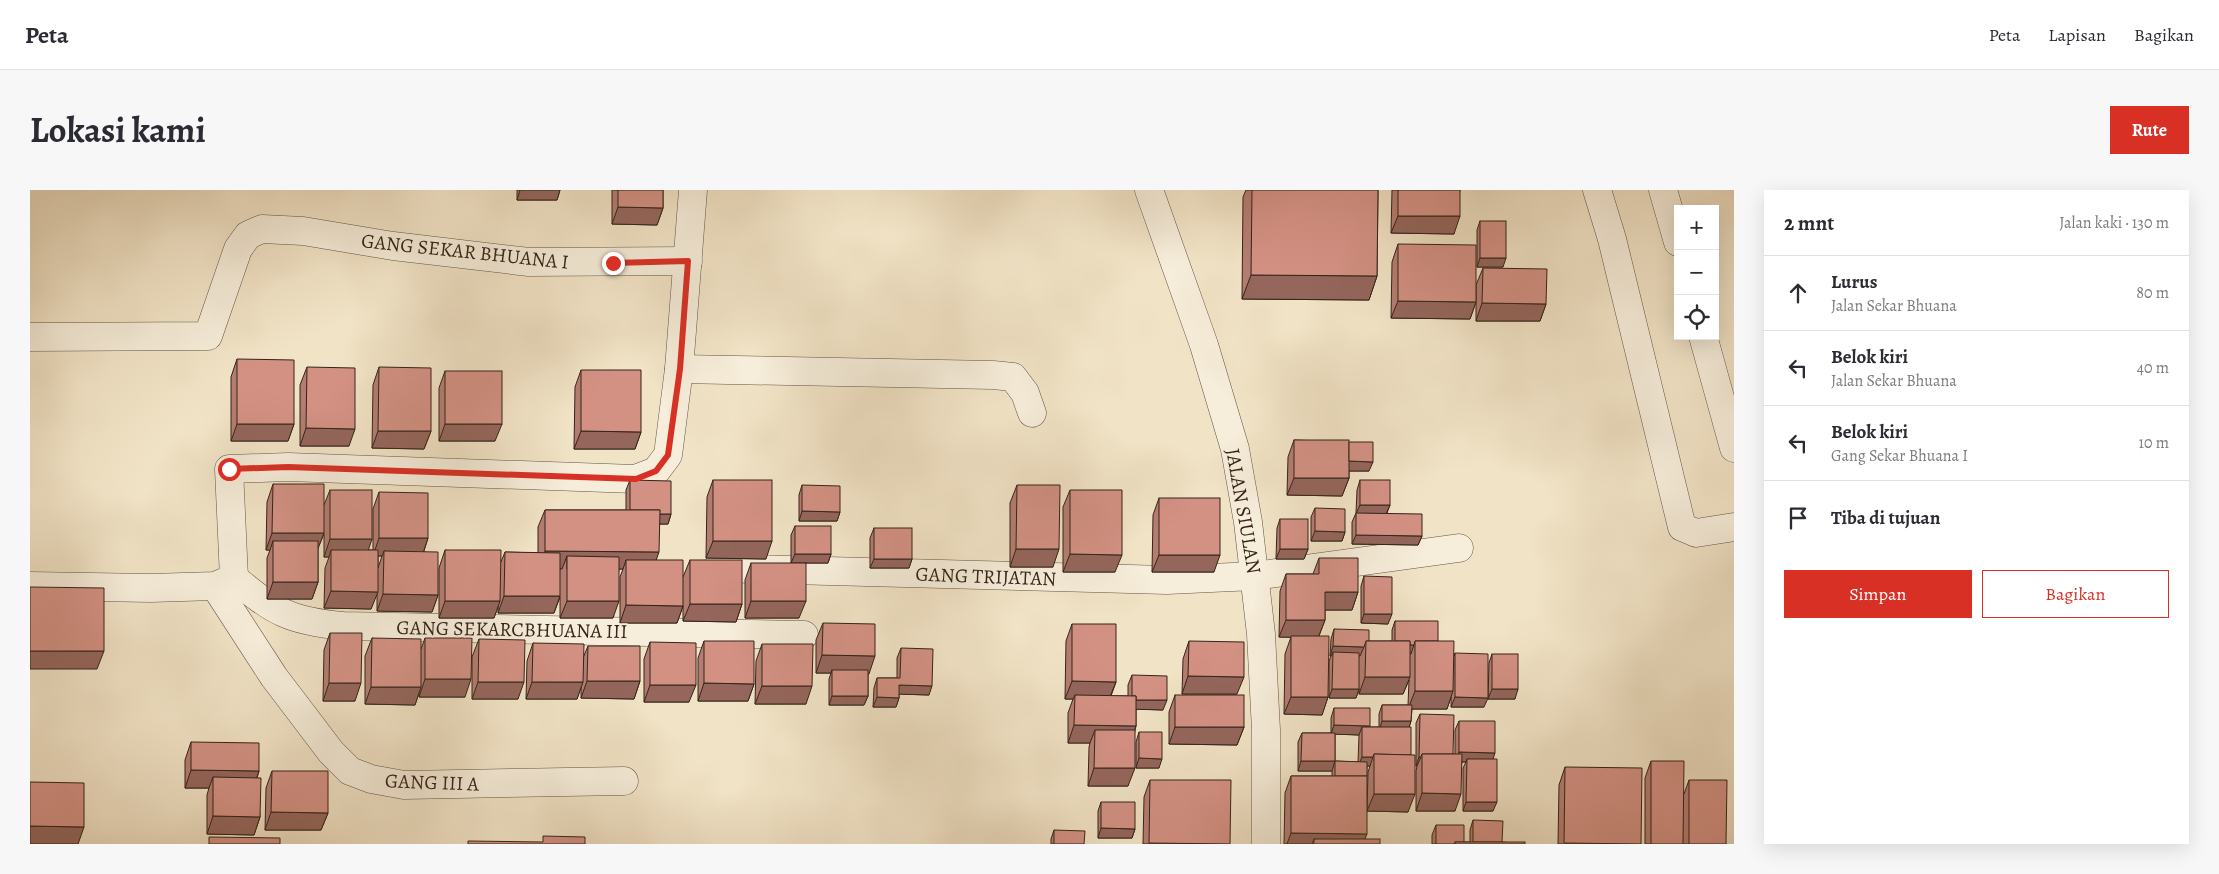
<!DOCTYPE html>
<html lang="id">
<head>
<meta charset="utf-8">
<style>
	:root { --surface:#fff; --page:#f7f7f7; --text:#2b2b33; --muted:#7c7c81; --line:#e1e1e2; --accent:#d93025 }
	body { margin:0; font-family:Alegreya,serif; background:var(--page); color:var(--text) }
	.controls { position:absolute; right:15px; top:15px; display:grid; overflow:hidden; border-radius:0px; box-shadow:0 5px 20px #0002 }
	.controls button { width:45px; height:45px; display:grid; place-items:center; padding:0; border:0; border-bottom:1px solid var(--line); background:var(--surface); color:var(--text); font:25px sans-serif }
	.stop { position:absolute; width:15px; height:15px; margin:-11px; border:4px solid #d93025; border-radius:50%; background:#fff }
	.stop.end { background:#d93025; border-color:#fff; box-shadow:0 1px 5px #0008 }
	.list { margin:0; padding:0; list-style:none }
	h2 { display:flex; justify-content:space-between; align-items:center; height:65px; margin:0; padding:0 20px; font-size:21px }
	h2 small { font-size:16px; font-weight:400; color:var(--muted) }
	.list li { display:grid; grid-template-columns:32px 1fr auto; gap:15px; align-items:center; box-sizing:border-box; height:75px; padding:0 20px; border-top:1px solid var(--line) }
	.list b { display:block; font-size:19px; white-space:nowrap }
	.list p { margin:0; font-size:16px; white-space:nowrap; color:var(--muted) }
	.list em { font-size:16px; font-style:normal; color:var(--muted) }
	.actions { display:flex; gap:10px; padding:15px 20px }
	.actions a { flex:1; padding:11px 0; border:1px solid var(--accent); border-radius:0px; text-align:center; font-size:18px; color:var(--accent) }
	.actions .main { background:var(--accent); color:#fff }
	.icon { flex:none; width:28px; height:28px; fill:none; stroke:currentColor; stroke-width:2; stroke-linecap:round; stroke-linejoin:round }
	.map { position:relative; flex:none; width:1704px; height:654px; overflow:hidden; border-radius:0px }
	header { display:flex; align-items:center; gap:30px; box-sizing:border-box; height:70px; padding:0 25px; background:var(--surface); border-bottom:1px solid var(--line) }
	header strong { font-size:24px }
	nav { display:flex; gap:28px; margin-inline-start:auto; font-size:18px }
	.intro { display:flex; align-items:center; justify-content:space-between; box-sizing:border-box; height:120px; padding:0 30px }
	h1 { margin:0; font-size:35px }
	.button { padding:12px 22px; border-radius:0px; background:var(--accent); color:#fff; font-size:18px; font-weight:700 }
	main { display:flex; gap:30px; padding:0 30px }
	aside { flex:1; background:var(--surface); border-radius:0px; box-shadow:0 5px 20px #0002 }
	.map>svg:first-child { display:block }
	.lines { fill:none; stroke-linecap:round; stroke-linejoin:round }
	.minor-casing { stroke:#635444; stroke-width:29 }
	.tertiary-casing { stroke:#635444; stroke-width:29 }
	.minor { stroke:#f6edda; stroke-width:28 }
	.tertiary { stroke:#f6edda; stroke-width:28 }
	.wall { fill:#b57d72; stroke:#342419; fill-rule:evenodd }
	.shaded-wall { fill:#94665c; stroke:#342419 }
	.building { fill:#d39184; stroke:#342419 }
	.route { stroke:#d93025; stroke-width:6 }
	.labels { text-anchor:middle; stroke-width:4; stroke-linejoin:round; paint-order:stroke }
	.street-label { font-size:20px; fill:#342419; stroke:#f6edda }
</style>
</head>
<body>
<header>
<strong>Peta</strong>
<nav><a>Peta</a><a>Lapisan</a><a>Bagikan</a></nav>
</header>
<div class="intro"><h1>Lokasi kami</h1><a class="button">Rute</a></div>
<main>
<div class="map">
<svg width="1704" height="654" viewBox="0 0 1704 654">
	<rect width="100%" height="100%" fill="#f1e3c6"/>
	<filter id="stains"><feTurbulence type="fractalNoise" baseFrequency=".004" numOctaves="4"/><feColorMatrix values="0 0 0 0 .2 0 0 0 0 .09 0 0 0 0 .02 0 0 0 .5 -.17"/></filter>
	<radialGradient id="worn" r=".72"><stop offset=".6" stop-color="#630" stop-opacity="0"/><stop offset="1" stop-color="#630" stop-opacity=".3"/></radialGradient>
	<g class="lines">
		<defs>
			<g id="minor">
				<path d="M1567,0L1582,49L1652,337L1666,343L1704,337"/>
				<path d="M1633,0L1648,52"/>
				<path d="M1673,146L1704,258"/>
				<path d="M0,147L178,146L208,59L218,45L232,39L273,41L363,56L499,72L658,71"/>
				<path d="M649,179L963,185L983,187L995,203L1002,223"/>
				<path d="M687,378L1137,390L1225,386L1429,358"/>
				<path d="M204,388L199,279L258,277L605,289L626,281L638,265L649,179L663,0"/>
				<path d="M204,388C244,422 260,431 313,436L774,445"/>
				<path d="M0,396L121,398L185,396L202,389"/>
				<path d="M185,396L244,487L301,562L320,581L341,589L374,595L594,591"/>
			</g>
			<path id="tertiary" d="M1119,0L1174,155L1205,259L1218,332L1231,444L1236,540V654"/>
		</defs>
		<use href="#minor" class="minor-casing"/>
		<use href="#tertiary" class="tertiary-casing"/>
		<use href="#minor" class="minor"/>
		<use href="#tertiary" class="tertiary"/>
	</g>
	<g class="wall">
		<path d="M487,0H530L527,10H487Z"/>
		<path d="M582,0H633V18L627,35L582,34Z"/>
		<path d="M1216,0H1348L1347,86L1339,110L1212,109L1213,7Z"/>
		<path d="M1362,0H1430L1424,44L1361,43Z"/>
		<path d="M1450,31L1473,77H1447V40Z"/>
		<path d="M1368,54L1446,112L1440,129L1361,128L1362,72Z"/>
		<path d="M1453,78L1516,114L1510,131H1446V95Z"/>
		<path d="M207,169L264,234L258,251H201V187Z"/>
		<path d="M277,177L319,256H270V195Z"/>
		<path d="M349,177L401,241L394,259L342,258L343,195Z"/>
		<path d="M551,180L611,242L605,259H544L545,197Z"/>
		<path d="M415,181L465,251H409V198Z"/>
		<path d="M1264,250L1319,252L1339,281H1319V288L1312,306L1257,305L1258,267Z"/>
		<path d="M600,290L641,324L638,334H629L626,370L653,387L660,370L712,414L706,432L653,431V416L647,433H590V387L593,379H589L583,428H530V407L524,423H468V416L464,428H409V378L415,360L470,374L475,362L508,363V337L515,320H596V300Z"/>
		<path d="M683,290L736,369L676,368L677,307Z"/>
		<path d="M1330,290L1360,315L1357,323L1392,346L1388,355L1322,354V332L1326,323L1327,300Z"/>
		<path d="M243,294L294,315L300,300L338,360H343V319L349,302L398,348L394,361L408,405L402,422L347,421V403L341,419L294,418L295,378L299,367H294V344L288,358V392L282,409H237V368L240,360H236L237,312ZM348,366H352L348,378Z"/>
		<path d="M772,295L810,322L807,331H769V305Z"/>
		<path d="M987,295L1023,377H980V313Z"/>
		<path d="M1040,300L1085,382H1033V317Z"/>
		<path d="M1129,308L1184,382H1122L1123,325Z"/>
		<path d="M1285,318L1315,342L1312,351H1281V327Z"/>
		<path d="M1250,329L1278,359L1274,369H1246L1247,338Z"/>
		<path d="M765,336L801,364L798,373H761V345Z"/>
		<path d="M844,338L882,369L879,378H840V348Z"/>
		<path d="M1289,368L1328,402L1322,420H1295V430L1289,446L1298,507L1292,525L1254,524L1255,464L1261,447H1249L1250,401L1256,384H1283Z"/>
		<path d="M721,373L769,428H715V390Z"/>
		<path d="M1334,386L1358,434L1331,433V396Z"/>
		<path d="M1365,431L1408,451L1424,466L1425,463L1454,517H1421V507L1417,519H1382L1381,531L1379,537L1378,622L1337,621L1338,582L1340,576H1337L1335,649L1350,654H1254L1255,603L1261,586H1302V581H1268V552L1272,543H1301V528L1304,518L1340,537H1349V524L1352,515H1378L1379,490L1373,504H1329V499L1326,508H1299V471L1301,466H1300L1301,449L1304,439L1339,451H1362V440ZM1305,544L1329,545L1328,572L1305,571Z"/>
		<path d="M793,433L839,484H838V506L834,515H799V489L801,483H786V450Z"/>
		<path d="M1042,434L1086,492L1081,506H1098V495L1102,485L1133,520L1106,519V536L1105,540L1098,596H1058L1059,557L1060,553H1038V523L1043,509H1035L1036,451Z"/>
		<path d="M300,443L325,511H293L294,460Z"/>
		<path d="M342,448L391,459L395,448L435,507H389V503L385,515L335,514V466Z"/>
		<path d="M449,449L488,509H442V467Z"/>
		<path d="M674,451L724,494L718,511H668V468Z"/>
		<path d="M1159,451L1207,504H1152L1153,469Z"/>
		<path d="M620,452L659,512H614V469Z"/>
		<path d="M503,453L553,468L558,456L610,491L604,509L551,508V497L547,509H496L497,471Z"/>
		<path d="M732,454L776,514H725L726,471Z"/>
		<path d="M871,458L899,505L869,504V508L866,517H843L844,498L847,488H867V468Z"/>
		<path d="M1462,464L1485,509H1458L1459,473Z"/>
		<path d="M1145,505L1214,537L1207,555L1139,554V522Z"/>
		<path d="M1390,524L1423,564H1425V540L1429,531L1463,569V621H1433V578L1436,572H1432L1425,621H1386V581L1387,576H1386V533Z"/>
		<path d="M1109,542L1129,578H1106V552Z"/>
		<path d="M161,552L229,581L227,588L230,627L224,645L177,644V605L179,598H155V570Z"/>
		<path d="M1621,571L1654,604L1659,590L1696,654H1615V588Z"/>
		<path d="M1535,577L1611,654H1528L1529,595Z"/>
		<path d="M242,581L298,623L291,640H235L236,598Z"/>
		<path d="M1120,590L1200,654H1113L1114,607Z"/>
		<path d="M1071,612L1105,639L1102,648H1068V621Z"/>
		<path d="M1443,630L1472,652L1495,654H1402V645L1406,635L1434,652H1440V640Z"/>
		<path d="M1024,640L1054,654H1021V649Z"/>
	</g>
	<g class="shaded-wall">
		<path d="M490,0H530L527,10H487Z"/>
		<path d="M588,17L633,18L627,35L582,34Z"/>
		<path d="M1368,26H1430L1424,44L1361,43Z"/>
		<path d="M1450,68H1476L1473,77H1447Z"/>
		<path d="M1221,85L1347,86L1339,110L1212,109Z"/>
		<path d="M1368,111L1446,112L1440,129L1361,128Z"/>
		<path d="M1452,113L1516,114L1510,131H1446Z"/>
		<path d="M207,234H264L258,251H201Z"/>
		<path d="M415,234H472L465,251H409Z"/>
		<path d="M276,238L325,239L319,256H270Z"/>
		<path d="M348,241H401L394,259L342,258Z"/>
		<path d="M551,241L611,242L605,259H544Z"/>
		<path d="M1319,271L1343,272L1339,281H1316Z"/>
		<path d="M1264,288H1319L1312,306L1257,305Z"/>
		<path d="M1330,315H1360L1356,324H1326Z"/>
		<path d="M772,321L810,322L807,331H769Z"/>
		<path d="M600,324H641L638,334H596Z"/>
		<path d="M1285,341L1315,342L1312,351H1281Z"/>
		<path d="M242,343H294L287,361L243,351L240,360H236Z"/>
		<path d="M1326,345L1392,346L1388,355L1322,354Z"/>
		<path d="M349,348H398L392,366L354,361L352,366H343Z"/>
		<path d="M300,349H342L336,367L301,360L299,367H294Z"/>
		<path d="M683,351H742L736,369L676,368Z"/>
		<path d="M986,359H1029L1023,377H980Z"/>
		<path d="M1250,359H1278L1274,369H1246Z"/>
		<path d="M515,361L629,362L623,379L596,370L593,379H537V366L532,379L508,378Z"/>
		<path d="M765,364H801L798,373H761Z"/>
		<path d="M1040,364L1092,365L1085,382H1033Z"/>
		<path d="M1129,365H1190L1184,382H1122Z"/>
		<path d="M844,369H882L879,378H840Z"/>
		<path d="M243,392H288L282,409H237Z"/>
		<path d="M301,401L348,402L341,419L294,418Z"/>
		<path d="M1295,402H1328L1322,420H1288Z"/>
		<path d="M353,404L408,405L402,422L347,421Z"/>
		<path d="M474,406H530L524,423H468Z"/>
		<path d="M415,411H470L464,428H409Z"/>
		<path d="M537,411H589L583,428H530Z"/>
		<path d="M721,411H776L769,428H715Z"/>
		<path d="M660,414H712L706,432L653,431Z"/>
		<path d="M596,415L653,416L647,433H590Z"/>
		<path d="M1334,424H1362L1358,434L1331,433Z"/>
		<path d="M1256,430H1295L1288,448L1249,447Z"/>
		<path d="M1365,455H1384L1381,464H1362Z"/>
		<path d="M1303,456L1334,457L1330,466H1303V462L1301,466H1300Z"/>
		<path d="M0,461H74L67,479H0Z"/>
		<path d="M792,465L845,466L839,484L802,483V480L801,483H786Z"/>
		<path d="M1158,486L1214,487L1207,504H1152Z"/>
		<path d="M1335,487H1380L1373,504H1329Z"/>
		<path d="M395,489H441L435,507H389Z"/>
		<path d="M557,491H610L604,509L551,508Z"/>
		<path d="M1042,491L1086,492L1079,509L1045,505L1043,509H1035Z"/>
		<path d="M448,492H494L488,509H442Z"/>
		<path d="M502,492H553L547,509H496Z"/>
		<path d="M299,493H331L325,511H293Z"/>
		<path d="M674,493L724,494L718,511H668Z"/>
		<path d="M620,495H666L659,512H614Z"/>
		<path d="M869,495L902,496L899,505L866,504Z"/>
		<path d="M732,496H782L776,514H725Z"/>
		<path d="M341,497H391L385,515L335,514Z"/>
		<path d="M1302,499H1329L1326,508H1299Z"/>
		<path d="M1462,499H1488L1485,509H1458Z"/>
		<path d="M1385,501H1423L1417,519H1378Z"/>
		<path d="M802,506H838L834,515H799Z"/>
		<path d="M847,507L869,508L866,517H843Z"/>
		<path d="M1261,507H1298L1292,525L1254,524Z"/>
		<path d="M1425,507L1458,508L1454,517H1421Z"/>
		<path d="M1102,510H1137L1133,520L1098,519Z"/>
		<path d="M1352,531H1381L1378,541H1349Z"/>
		<path d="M1044,535L1106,536L1100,554L1065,540L1060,553H1038Z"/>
		<path d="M1304,535L1340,536L1337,545L1332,537L1329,545L1301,544Z"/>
		<path d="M1145,537H1214L1207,555L1139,554Z"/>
		<path d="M1429,562L1465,563L1462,572L1437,569L1436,572L1425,571Z"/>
		<path d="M1332,567H1343L1340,576H1328Z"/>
		<path d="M1389,567H1391L1387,576H1386Z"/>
		<path d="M1109,568L1132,569L1129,578H1106Z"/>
		<path d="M1271,571H1305L1302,581H1268Z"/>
		<path d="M1064,578H1105L1098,596H1058Z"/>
		<path d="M161,580L229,581L223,598L183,587L179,598H155Z"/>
		<path d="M1392,603L1431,604L1425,621H1386Z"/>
		<path d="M1344,604H1385L1378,622L1337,621Z"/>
		<path d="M1436,612H1467L1463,621H1433Z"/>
		<path d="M241,622L298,623L291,640H235Z"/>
		<path d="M183,626L230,627L224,645L177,644Z"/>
		<path d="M0,636L54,637L48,654H0Z"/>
		<path d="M1071,638L1105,639L1102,648H1068Z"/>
		<path d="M1261,643L1337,644L1333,654L1284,649L1282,654H1257Z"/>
	</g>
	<g class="building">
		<path d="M588,0H633V18L588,17Z"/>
		<path d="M1222,0H1348L1347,86L1221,85Z"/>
		<rect x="1368" y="0" width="62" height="26"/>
		<rect x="1450" y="31" width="26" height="37"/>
		<path d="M1368,54L1446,55V112L1368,111Z"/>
		<path d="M1453,78L1517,79L1516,114L1452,113Z"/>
		<path d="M207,169L264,170V234H207Z"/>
		<path d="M277,177L325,178V239L276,238Z"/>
		<path d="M349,177L401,178V241H348Z"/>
		<path d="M551,180H611V242L551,241Z"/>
		<rect x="415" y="181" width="57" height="53"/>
		<rect x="1264" y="250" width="55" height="38"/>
		<path d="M1319,252H1343V272L1319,271Z"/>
		<path d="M600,290L641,291V324H629L630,320H600Z"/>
		<rect x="683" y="290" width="59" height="61"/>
		<rect x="1330" y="290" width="30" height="25"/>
		<path d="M243,294H294V343H242Z"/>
		<path d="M772,295L810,296V322L772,321Z"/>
		<path d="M987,295H1030L1029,359H986Z"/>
		<rect x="300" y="300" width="42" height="49"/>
		<path d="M1040,300H1092V365L1040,364Z"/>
		<path d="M349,302L398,303V348H349Z"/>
		<rect x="1129" y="308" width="61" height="57"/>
		<path d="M1285,318L1315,319V342L1285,341Z"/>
		<path d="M515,320H630L629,362L515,361Z"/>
		<path d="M1326,323L1392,324V346L1326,345Z"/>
		<rect x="1250" y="329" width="28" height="30"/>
		<rect x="765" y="336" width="36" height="28"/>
		<rect x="844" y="338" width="38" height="31"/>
		<rect x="243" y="351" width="45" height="41"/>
		<path d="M301,360H348V402L301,401Z"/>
		<path d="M415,360H471L470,411H415Z"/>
		<path d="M354,361L408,362V405L353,404Z"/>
		<path d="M475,362L530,363V406H474Z"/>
		<path d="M537,366L589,367V411H537Z"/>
		<path d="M1289,368H1328V402H1295V430H1256V384H1289Z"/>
		<path d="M596,370H653V416L596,415Z"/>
		<rect x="660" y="370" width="52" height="44"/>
		<rect x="721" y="373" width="55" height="38"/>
		<path d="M1334,386L1362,387V424H1334Z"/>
		<path d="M0,397L74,398V461H0Z"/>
		<path d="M1365,431H1408V451H1385L1384,455H1380V451H1365Z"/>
		<path d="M793,433L845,434V466L792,465Z"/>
		<path d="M1042,434H1086V492L1042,491Z"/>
		<path d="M1304,439L1339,440V451H1336L1334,457L1303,456Z"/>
		<path d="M300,443H332L331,493H299Z"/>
		<path d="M1261,446H1299L1298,507H1261Z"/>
		<path d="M342,448L391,449V497H341Z"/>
		<path d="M395,448H442L441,489H395Z"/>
		<path d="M449,449L495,450L494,492H448Z"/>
		<path d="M674,451H724V494L674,493Z"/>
		<path d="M1159,451L1214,452V487L1158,486Z"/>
		<path d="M1336,451H1380V487H1335Z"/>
		<path d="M1385,451H1424L1423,501H1385Z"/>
		<path d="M620,452L666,453V495H620Z"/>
		<path d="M503,453L554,454L553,492H502Z"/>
		<path d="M732,454H783L782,496H732Z"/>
		<path d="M558,456H610V491H557Z"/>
		<path d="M871,458L903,459L902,496L869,495V508L847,507V488H870Z"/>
		<path d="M1303,462L1329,463V499H1302Z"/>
		<path d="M1425,463L1458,464V508L1425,507Z"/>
		<rect x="1462" y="464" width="26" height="35"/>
		<rect x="802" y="480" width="36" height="26"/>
		<path d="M1102,485L1137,486V510H1106V506H1102Z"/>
		<path d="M1045,505L1106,506V536L1044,535Z"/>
		<rect x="1145" y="505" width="69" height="32"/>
		<path d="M1352,515H1382L1381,531H1352Z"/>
		<path d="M1304,518H1340V536L1304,535Z"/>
		<path d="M1390,524L1424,525L1423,564H1392L1391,567H1389Z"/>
		<path d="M1429,531H1465V563L1429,562Z"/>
		<path d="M1332,537H1381V565L1344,564L1343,567H1332Z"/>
		<path d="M1065,540H1105V578H1064Z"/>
		<path d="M1109,542H1132V569L1109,568Z"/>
		<path d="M1272,543H1305V571H1271Z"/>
		<path d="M161,552L229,553V581L161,580Z"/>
		<path d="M1344,564L1385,565V604H1344Z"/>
		<path d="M1392,564H1432L1431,604L1392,603Z"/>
		<path d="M1437,569H1467V612H1436Z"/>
		<path d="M1305,571L1337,572V586H1305Z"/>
		<path d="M1621,571H1654L1653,654H1621Z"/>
		<path d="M1535,577L1612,578L1611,654L1534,653Z"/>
		<path d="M242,581H298V623L241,622Z"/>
		<path d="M1261,586H1337V644L1261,643Z"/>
		<path d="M183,587L231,588L230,627L183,626Z"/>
		<path d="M1120,590H1201L1200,654L1119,653Z"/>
		<path d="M1659,590H1697L1696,654H1659Z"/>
		<path d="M0,592L54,593V637L0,636Z"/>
		<path d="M1071,612H1105V639L1071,638Z"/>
		<path d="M1443,630L1473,631L1472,652H1443Z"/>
		<path d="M1406,635H1434V652H1425L1424,654H1406Z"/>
		<path d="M1024,640L1055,641L1054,654H1024Z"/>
		<path d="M513,646L555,647V654H438V651L513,652Z"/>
		<path d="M179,647L250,648V654H179Z"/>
		<rect x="1284" y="649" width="66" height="5"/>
		<rect x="1425" y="652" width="70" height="2"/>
	</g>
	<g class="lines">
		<path class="route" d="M199,279L258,277L606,289L626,281L638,265L650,179L658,71L583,73"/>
	</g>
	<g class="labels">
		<g class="street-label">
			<text transform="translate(435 61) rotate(6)" y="7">GANG SEKAR BHUANA I</text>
			<text transform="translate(1214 321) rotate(80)" y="7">JALAN SIULAN</text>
			<text transform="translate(956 386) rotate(2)" y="7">GANG TRIJATAN</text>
			<text transform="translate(482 439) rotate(1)" y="7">GANG SEKARCBHUANA III</text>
			<text transform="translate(402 592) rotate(2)" y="7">GANG III A</text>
		</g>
	</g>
	<rect width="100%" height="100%" filter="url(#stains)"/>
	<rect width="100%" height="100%" fill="url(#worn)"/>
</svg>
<div class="controls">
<button>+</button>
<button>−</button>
<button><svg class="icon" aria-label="locate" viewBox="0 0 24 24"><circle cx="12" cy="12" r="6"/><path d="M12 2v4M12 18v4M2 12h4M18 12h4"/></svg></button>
</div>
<div class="stop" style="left:199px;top:279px"></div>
<div class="stop end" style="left:583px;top:73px"></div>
</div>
<aside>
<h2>2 mnt<small>Jalan kaki · 130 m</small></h2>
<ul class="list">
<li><svg class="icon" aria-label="ahead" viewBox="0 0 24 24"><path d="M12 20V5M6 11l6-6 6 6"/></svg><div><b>Lurus</b><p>Jalan Sekar Bhuana</p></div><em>80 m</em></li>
<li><svg class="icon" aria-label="left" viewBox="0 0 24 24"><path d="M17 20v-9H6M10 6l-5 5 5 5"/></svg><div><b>Belok kiri</b><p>Jalan Sekar Bhuana</p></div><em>40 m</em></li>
<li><svg class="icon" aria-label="left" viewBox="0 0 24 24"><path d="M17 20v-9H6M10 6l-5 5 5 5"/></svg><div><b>Belok kiri</b><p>Gang Sekar Bhuana I</p></div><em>10 m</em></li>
<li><svg class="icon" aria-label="arrive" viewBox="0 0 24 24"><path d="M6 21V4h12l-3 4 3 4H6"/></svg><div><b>Tiba di tujuan</b></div></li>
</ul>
<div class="actions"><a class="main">Simpan</a><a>Bagikan</a></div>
</aside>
</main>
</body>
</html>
